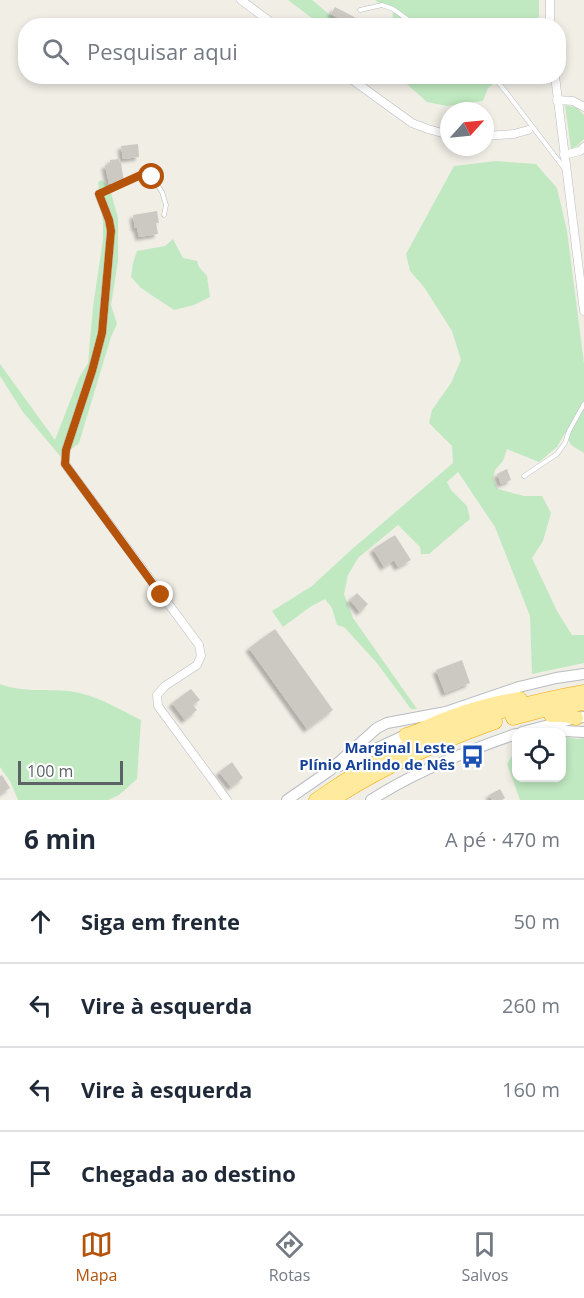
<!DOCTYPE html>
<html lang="pt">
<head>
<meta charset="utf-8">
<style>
	:root { --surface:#fff; --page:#f6f6f7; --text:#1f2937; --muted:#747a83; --line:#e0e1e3; --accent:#b45309 }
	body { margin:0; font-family:"Open Sans",sans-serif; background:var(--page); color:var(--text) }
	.controls { position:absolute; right:18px; bottom:18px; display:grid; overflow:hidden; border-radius:12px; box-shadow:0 3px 9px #0003 }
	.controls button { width:54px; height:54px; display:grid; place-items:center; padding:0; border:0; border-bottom:2px solid var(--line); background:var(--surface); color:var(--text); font:30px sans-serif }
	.compass { position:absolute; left:440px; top:102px; width:54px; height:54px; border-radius:50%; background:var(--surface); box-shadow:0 3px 9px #0003; rotate:63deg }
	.scale { position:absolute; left:18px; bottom:15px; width:105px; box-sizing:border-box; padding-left:6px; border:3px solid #5d6267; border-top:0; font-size:16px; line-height:21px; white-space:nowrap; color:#5d6267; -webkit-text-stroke:4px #fff; paint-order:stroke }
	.stop { position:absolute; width:18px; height:18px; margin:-14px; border:4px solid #b45309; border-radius:50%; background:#fff }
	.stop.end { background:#b45309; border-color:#fff; box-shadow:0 2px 6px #0008 }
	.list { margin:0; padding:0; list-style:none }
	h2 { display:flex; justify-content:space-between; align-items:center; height:78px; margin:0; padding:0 24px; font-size:26px }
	h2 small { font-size:20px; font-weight:400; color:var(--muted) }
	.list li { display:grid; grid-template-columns:39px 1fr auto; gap:18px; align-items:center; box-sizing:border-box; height:84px; padding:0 24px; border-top:2px solid var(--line) }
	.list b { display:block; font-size:22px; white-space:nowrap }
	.list em { font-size:20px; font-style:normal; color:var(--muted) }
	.icon { flex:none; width:33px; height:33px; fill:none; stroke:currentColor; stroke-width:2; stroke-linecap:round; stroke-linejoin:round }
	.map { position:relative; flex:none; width:584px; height:800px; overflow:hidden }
	.search { position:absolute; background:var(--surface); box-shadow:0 3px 9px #0003; left:18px; right:18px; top:18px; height:66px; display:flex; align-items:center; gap:15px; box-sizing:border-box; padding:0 21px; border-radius:24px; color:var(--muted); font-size:22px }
	.sheet { height:414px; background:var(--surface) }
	nav { display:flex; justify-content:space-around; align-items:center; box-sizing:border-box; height:84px; border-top:2px solid var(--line); background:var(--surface); font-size:16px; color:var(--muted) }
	nav a { display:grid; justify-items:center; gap:3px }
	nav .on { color:var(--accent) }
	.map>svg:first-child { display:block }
	.green { fill:#c1e9c1 }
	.building { fill:#ccc9c3; filter:url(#shadow) }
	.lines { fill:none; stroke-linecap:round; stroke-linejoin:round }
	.service-casing { stroke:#b8bcc0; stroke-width:5 }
	.minor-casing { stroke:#b8bcc0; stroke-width:9 }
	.secondary-casing { stroke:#b9bdc2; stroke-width:12 }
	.trunk-casing { stroke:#f6a700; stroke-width:15 }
	.service { stroke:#fff; stroke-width:4 }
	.minor { stroke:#fff; stroke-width:8 }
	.secondary { stroke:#fff; stroke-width:10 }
	.trunk { stroke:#ffea9d; stroke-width:14 }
	.route { stroke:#b45309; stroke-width:8 }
	.labels { text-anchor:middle; stroke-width:4.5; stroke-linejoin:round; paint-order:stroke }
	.transit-label { font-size:15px; font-weight:bold; fill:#164399; stroke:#fff; text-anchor:end }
</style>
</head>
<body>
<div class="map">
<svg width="584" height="800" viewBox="0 0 584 800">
	<defs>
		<filter id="shadow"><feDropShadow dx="-3.5" dy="3.5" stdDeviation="1.5" flood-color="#0004"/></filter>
	</defs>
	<rect width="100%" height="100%" fill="#f1eee6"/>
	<g class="green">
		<path d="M288,0H312L342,25H321Z"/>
		<path d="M375,0H539V17L527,25H392L393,9L382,5Z"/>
		<path d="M493,76L497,81L488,88L483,101L447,106L427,102L399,77Z"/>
		<path d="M565,105L577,108L584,115V139L577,146L571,149Z"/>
		<path d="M496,161L536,164L557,188L567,231L584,363V453L571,445L565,433L557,447L539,462L507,449L503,461L495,470L493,479L498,489L524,496H542L551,513L543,541L532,558L557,611L572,635H584V663L532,674L530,616L495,527L458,472L447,482L451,490L467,506L470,519L429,554H421L420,547L398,525L358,558L348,575L344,594L353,618L417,709H411L376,662L344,627L337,625L332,608L325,599L310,607L283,627L272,611L312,586L351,550L453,463L452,446L429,423L432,410L451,383L461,360L452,331L424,287L410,271L406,254L454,166Z"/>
		<path d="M102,180L110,189L118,218V261L111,305L117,324L111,337L79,443L68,452L66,463L23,412L0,376V364L55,440L79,378L88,363L93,307L103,239V222L98,182Z"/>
		<path d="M173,239L183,258L197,261L199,267L207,276L210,297L194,305L174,310L141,288L131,277L133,263L137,251L165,246Z"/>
		<path d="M0,684C25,694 54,687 80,693C101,698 121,710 141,720L137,779L119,795L108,800H18L10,781L0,767Z"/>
		<path d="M562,736L577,739L584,738V800H520L507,764L516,749V778H562Z"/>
	</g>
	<g class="building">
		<path d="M335,7L358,19L355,26H348L345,24L346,22L331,14Z"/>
		<path d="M138,144L139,157L123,159L121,146Z"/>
		<path d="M119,159L120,163H121L124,182L109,184L105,165L110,164V160Z"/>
		<path d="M157,211L159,223H156L158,234L139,237L137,228H135L133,215Z"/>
		<path d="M507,469L511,480L501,484L497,474Z"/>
		<path d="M395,535L411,560L398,567L394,560L384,567L373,549Z"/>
		<path d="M357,593L368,604L360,612L350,600Z"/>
		<path d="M275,629L333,710L307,729L249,648Z"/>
		<path d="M462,660L470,683L445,693L436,670Z"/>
		<path d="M191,689L200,700L193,705L197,710L185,720L172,703Z"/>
		<path d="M232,762L243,778L231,787L219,772Z"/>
		<path d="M2,775L10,788L0,794V776Z"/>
		<path d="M500,789L505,798L502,800H492L489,795Z"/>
	</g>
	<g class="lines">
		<defs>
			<g id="service">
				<path d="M360,10L382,5L393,9L417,26"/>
				<path d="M493,76L506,92L564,168"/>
				<path d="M99,193L143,174L152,177L162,192L166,205L164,215"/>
				<path d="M524,476L557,454L565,443L569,431L584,404"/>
			</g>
			<g id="minor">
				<path d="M241,0L276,26"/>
				<path d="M550,0V26"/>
				<path d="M347,76L412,123L428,129L449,135"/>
				<path d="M555,76L584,311"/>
				<path d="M557,100L573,101L584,107"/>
				<path d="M485,136L514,134L528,130"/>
				<path d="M564,155L580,151L584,147"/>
				<path d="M99,194L109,220L111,231L102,333L92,371L66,450L65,464L199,645L201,656L197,665L165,686L157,695L158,706L227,800"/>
			</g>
			<g id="secondary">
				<path d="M545,730L584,732"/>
				<path d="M522,732L576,718L584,717"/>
				<path d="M339,766L412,732"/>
				<path d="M287,800L329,771L377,728L387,723L446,712L519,687L556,678L584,674"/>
				<path d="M371,800C416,771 466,751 516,734"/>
			</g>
			<g id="trunk">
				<path d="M551,715H565L576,718"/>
				<path d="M513,718L547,709L584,703"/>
				<path d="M406,735C420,732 432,724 446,719C470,710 494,703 520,699"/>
				<path d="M316,800C396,743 488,709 584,692"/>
				<path d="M332,800C384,766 437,743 495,722"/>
			</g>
		</defs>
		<use href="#service" class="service-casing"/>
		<use href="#minor" class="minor-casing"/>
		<use href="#secondary" class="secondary-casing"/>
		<use href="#trunk" class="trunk-casing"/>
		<use href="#service" class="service"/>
		<use href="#minor" class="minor"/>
		<use href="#secondary" class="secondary"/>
		<use href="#trunk" class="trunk"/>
	</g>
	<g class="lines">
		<path class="route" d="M152,177L143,174L99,194L109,220L111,231L102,333L92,371L66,450L65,464L161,595"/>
	</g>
	<defs>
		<symbol id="bus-bare" viewBox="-9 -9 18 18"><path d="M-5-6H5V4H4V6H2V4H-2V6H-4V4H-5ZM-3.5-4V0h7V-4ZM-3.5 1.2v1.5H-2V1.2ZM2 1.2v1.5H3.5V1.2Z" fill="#1a4fb4" stroke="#fff" stroke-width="2.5" paint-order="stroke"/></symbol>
	</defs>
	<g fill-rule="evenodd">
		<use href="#bus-bare" x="456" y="740" width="33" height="33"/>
	</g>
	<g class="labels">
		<g class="transit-label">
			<text x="455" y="753">Marginal Leste<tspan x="455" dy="17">Plínio Arlindo de Nês</tspan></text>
		</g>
	</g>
</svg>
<div class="controls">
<button><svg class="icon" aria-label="locate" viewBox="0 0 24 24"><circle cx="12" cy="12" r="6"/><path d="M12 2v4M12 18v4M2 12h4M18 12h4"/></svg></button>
</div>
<svg class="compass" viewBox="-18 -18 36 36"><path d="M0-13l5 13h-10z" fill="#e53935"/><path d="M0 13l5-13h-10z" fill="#747a83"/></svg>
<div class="scale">100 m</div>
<div class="stop" style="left:152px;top:177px"></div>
<div class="stop end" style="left:161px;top:595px"></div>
<div class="search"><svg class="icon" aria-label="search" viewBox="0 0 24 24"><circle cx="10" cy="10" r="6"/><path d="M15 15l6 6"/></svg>Pesquisar aqui</div>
</div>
<section class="sheet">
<h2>6 min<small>A pé · 470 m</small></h2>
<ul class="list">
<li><svg class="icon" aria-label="ahead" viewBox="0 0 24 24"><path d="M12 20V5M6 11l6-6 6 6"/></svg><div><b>Siga em frente</b></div><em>50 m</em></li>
<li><svg class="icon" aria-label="left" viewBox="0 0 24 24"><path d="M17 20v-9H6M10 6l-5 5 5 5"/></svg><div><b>Vire à esquerda</b></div><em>260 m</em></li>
<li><svg class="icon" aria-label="left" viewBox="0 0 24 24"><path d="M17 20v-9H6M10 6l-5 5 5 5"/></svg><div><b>Vire à esquerda</b></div><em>160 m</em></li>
<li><svg class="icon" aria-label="arrive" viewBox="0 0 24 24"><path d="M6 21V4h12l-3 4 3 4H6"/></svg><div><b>Chegada ao destino</b></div></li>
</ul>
</section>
<nav>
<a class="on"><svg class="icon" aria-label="map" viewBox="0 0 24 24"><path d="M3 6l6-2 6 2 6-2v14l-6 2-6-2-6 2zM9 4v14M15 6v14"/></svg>Mapa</a>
<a><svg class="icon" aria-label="directions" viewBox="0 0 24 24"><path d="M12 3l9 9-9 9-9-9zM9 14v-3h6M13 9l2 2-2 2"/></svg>Rotas</a>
<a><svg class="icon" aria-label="saved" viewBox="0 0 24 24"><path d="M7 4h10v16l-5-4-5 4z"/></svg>Salvos</a>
</nav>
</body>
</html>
